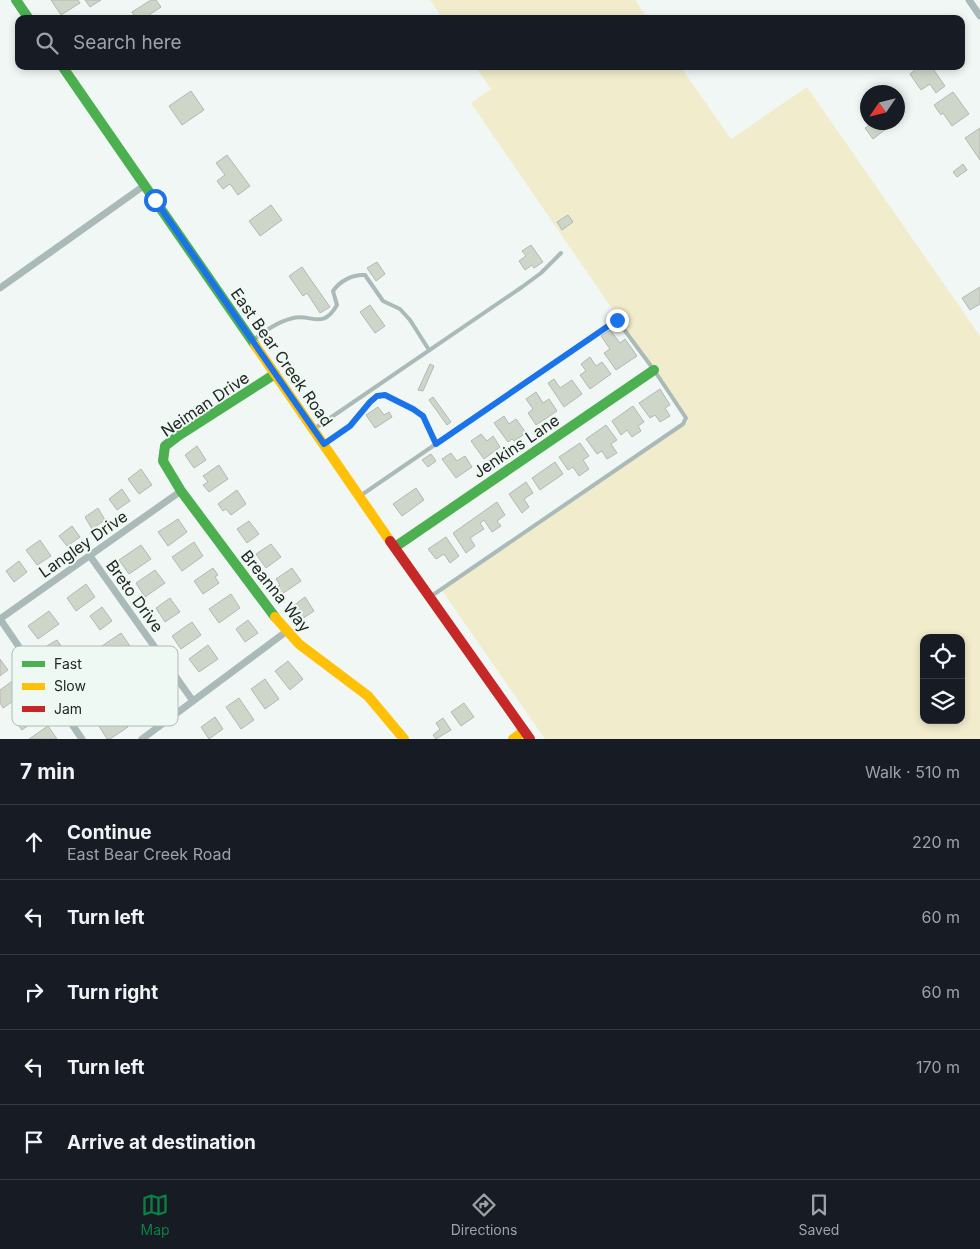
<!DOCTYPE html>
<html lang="en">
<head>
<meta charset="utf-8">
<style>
	:root { --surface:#171b24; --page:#242831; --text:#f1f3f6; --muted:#9ea1a6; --line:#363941; --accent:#0b8043 }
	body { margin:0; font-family:Inter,sans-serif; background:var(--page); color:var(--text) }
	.controls { position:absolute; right:15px; bottom:15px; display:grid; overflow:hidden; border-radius:10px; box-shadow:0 2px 8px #0003 }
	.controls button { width:45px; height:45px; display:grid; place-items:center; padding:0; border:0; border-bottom:1px solid var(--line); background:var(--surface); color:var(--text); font:25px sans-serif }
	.compass { position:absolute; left:860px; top:85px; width:45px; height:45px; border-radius:50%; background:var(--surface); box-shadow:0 2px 8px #0003; rotate:235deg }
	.stop { position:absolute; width:15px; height:15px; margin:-11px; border:4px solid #1a73e8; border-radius:50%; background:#fff }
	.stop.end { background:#1a73e8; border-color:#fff; box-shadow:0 1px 5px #0008 }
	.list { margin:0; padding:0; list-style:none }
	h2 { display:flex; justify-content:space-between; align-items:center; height:65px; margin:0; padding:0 20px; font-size:21px }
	h2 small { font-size:16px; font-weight:400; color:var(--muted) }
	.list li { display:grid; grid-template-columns:32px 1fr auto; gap:15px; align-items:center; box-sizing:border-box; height:75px; padding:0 20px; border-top:1px solid var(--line) }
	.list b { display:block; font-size:19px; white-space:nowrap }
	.list p { margin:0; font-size:16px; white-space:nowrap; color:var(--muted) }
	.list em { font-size:16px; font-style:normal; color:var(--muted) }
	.icon { flex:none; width:28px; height:28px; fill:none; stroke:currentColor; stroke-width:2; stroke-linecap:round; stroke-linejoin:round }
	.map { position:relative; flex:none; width:980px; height:739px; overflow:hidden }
	.search { position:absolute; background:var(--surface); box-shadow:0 2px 8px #0003; left:15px; right:15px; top:15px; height:55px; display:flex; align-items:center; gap:12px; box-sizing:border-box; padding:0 18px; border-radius:10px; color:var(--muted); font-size:19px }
	.sheet { height:440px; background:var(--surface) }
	nav { display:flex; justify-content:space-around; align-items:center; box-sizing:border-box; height:70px; border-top:1px solid var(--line); background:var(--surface); font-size:14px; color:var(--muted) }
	nav a { display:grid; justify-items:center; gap:2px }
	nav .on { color:var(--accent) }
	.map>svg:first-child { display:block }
	.green { fill:#f1eccc; fill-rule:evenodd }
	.building { fill:#ced6ca; stroke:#b4b8b5 }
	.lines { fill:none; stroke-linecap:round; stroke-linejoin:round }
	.lane { stroke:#aabab8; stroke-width:4 }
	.street { stroke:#aabab8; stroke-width:7 }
	.fast { stroke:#4caf50; stroke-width:10 }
	.slow { stroke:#ffc107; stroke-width:10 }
	.jam { stroke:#c62828; stroke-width:10 }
	.route { stroke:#1a73e8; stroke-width:6 }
	.labels { text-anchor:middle; stroke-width:4; stroke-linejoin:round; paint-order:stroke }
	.street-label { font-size:16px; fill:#222624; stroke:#eff9f3 }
	.key { fill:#eff9f3; stroke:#b2bab5; stroke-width:1 }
	.key-label { font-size:14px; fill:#222624 }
</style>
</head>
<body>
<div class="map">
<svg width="980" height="739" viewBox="0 0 980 739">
	<rect width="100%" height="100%" fill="#f1f7f4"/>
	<g class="green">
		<path d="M430,0H635L648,19H443Z"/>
		<path d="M475,66H680L731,139L807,87L980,336V739H545L441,589L689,421L471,103L491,89ZM924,638H961V720H924Z"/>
	</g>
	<g class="building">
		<path d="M51,0H78L80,3L61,15Z"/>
		<path d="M85,0H101L90,7Z"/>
		<path d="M151,0H156L161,7L149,15L151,19H136L132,12Z"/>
		<path d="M920,66H931L945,86L936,93L930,84L921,90L910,74Z"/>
		<path d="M191,91L204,110L182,125L169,106Z"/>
		<path d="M953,92L969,114L952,126L943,113L941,115L934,105Z"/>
		<path d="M874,122H881L886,129L873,139L865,128Z"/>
		<path d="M980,128V160L965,138Z"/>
		<path d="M227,155L250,186L238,195L230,184L223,189L217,181L225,175L216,163Z"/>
		<path d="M963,164L967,170L957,177L953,172Z"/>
		<path d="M271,205L282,220L260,236L249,221Z"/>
		<path d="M568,215L573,222L562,230L557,222Z"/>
		<path d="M531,245L543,262L534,268L532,265L525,270L519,261L526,256L522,251Z"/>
		<path d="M377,262L385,274L376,281L367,268Z"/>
		<path d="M302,267L330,307L320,313L307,293L303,296L289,276Z"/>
		<path d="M980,287V304L970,310L962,298Z"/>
		<path d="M370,305L385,326L375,333L360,312Z"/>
		<path d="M610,330L620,343L625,339L637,356L616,370L604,353L610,349L601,336Z"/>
		<path d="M590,357L596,366L602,362L611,374L590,389L580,375L586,371L581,364Z"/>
		<path d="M430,364L434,366L423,391L418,390Z"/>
		<path d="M554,379L560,388L572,380L582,394L564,407L548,383Z"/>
		<path d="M660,389L670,405L665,408L670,416L660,422L655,415L650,418L639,403Z"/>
		<path d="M536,392L543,403L549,399L557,411L536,425L528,413L533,409L526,399Z"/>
		<path d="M433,397L451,422L447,425L429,400Z"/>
		<path d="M633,406L644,422L638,426L641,431L632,437L627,430L621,435L612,421Z"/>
		<path d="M378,407L384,415L389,412L392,417L375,428L366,415Z"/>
		<path d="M504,416L509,424L516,419L526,433L514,441L512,439L508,442L494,423Z"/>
		<path d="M606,425L617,440L611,444L617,453L607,459L602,451L597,454L586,439Z"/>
		<path d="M481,434L487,441L493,436L500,447L484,459L471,441Z"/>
		<path d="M580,443L589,456L583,460L589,469L579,476L573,467L568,470L559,457Z"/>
		<path d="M197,446L206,460L194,468L185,455Z"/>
		<path d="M451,453L457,461L465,456L472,467L456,478L442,459Z"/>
		<path d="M431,454L436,461L428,467L422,460Z"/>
		<path d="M555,462L563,474L540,490L532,478Z"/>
		<path d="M219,465L228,479L209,492L203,485L208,482L203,476Z"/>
		<path d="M141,469L152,485L139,494L128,479Z"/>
		<path d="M526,482L533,493L524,499L529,507L522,513L509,494Z"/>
		<path d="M416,488L424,500L402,516L393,504Z"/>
		<path d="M122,489L130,501L117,510L109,499Z"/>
		<path d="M237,490L246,504L231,515L226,509L223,511L218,504Z"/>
		<path d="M497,502L505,515L497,521L501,526L492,532L484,520L480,523L484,529L470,538L475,546L466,553L453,533Z"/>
		<path d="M98,508L105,520L92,529L85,517Z"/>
		<path d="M178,519L187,532L168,546L158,532Z"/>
		<path d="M249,521L259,534L247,543L237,529Z"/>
		<path d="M72,526L80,537L67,546L59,536Z"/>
		<path d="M446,537L459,556L450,563L444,554L436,559L428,549Z"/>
		<path d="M40,540L51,556L37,565L26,550Z"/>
		<path d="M194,542L203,556L182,571L172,557Z"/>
		<path d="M271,544L281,557L266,568L256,554Z"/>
		<path d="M141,545L151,559L129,574L119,560Z"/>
		<path d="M19,561L27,572L14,582L6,571Z"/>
		<path d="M213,568L218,575L215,577L219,583L203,594L194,581Z"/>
		<path d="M292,568L301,581L282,594L277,587L280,585L276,579Z"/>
		<path d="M155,570L165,583L145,597L136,583Z"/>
		<path d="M86,584L95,597L76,611L67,598Z"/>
		<path d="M231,594L240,608L219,623L209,609Z"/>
		<path d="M305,597L314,611L302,619L293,606Z"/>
		<path d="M170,598L180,612L165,622L156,608Z"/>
		<path d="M102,607L112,621L100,630L90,616Z"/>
		<path d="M49,611L59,624L38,639L28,626Z"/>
		<path d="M248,620L258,633L245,642L236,629Z"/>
		<path d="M192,622L201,635L181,649L172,636Z"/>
		<path d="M121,633L130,646L108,662L99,648Z"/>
		<path d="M57,640L66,653L55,661L45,647Z"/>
		<path d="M208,645L218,659L199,672L189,659Z"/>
		<path d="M0,659L8,670L0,676Z"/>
		<path d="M288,661L303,679L290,690L275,671Z"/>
		<path d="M15,679L25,693L3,708L0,703V690Z"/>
		<path d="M265,679L279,699L265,709L251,689Z"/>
		<path d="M239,698L254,720L241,729L226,707Z"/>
		<path d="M31,702L41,716L22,730L12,716Z"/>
		<path d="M464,703L474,717L461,726L451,712Z"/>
		<path d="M118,713L128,727L110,739H107L99,726Z"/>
		<path d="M215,717L223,729L209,739L201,727Z"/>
		<path d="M443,718L451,730L436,739L433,735L440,729L436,723Z"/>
		<path d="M48,726L57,739H29Z"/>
	</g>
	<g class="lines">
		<g class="lane">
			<path d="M252,341C265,331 277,322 293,318C311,313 322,331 337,305L333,291C340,281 353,274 365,275L383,301L400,309L410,320L429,350"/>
			<path d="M314,429L522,287L541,273L561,253"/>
			<path d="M324,444L350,426L370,401L377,395H385L413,409L423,416L436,443"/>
			<path d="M360,496L617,320L654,370L686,418L683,424L430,597"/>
		</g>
		<g class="street">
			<path d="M969,0L980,16"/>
			<path d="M0,288L145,185"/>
			<path d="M90,556L193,701"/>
			<path d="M0,619L181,491"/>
			<path d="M0,619L82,739"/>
			<path d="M142,739L287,631"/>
		</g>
		<g class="fast">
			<path d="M16,0L29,19"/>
			<path d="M62,66L255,345"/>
			<path d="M395,547L654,370"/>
			<path d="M275,617L181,491L163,461L165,446L178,436L275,374"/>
		</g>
		<g class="slow">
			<path d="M255,345L390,541"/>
			<path d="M275,617L299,644L368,696L404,739"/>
			<path d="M513,739L524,731"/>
		</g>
		<path class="jam" d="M390,541L530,739"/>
	</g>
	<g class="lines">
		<path class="route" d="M155,200L324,444L350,426L370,402L377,396L385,395L413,409L423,416L436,444L617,320"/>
	</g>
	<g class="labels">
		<g class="street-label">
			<text transform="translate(282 357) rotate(55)" y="6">East Bear Creek Road</text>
			<text transform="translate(205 404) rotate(-34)" y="6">Neiman Drive</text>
			<text transform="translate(516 446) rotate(-34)" y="6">Jenkins Lane</text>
			<text transform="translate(83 544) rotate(-35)" y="6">Langley Drive</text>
			<text transform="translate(276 591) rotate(51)" y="6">Breanna Way</text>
			<text transform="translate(135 596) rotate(54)" y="6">Breto Drive</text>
		</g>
	</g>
	<rect x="12" y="646" width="166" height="80" rx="8" class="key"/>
	<rect x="22" y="661" width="23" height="6" fill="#4caf50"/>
	<rect x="22" y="683" width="23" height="7" fill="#ffc107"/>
	<rect x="22" y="706" width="23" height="6" fill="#c62828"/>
	<g class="key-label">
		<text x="54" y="669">Fast</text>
		<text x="54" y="691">Slow</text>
		<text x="54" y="714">Jam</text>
	</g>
</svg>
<div class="controls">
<button><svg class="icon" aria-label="locate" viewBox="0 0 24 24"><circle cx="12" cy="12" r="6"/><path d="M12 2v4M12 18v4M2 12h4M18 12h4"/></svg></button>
<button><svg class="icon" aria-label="layers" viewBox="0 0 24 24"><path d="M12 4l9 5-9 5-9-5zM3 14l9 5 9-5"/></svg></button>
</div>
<svg class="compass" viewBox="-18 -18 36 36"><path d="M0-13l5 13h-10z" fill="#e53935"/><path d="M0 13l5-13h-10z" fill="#9ea1a6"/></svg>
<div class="stop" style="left:155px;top:200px"></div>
<div class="stop end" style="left:617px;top:320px"></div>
<div class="search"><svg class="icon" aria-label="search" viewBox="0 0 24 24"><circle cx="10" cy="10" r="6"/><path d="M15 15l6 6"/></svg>Search here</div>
</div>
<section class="sheet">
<h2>7 min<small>Walk · 510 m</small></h2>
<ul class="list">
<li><svg class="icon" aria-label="ahead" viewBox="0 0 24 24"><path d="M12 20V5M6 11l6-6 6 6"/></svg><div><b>Continue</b><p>East Bear Creek Road</p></div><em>220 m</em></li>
<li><svg class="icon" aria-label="left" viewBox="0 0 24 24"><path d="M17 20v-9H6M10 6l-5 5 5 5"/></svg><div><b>Turn left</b></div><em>60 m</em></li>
<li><svg class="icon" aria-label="right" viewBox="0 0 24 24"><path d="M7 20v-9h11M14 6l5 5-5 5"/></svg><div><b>Turn right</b></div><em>60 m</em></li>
<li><svg class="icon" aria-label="left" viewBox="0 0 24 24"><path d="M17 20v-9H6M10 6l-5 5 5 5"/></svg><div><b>Turn left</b></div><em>170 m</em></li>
<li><svg class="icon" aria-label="arrive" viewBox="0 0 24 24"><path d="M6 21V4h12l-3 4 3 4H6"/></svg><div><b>Arrive at destination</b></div></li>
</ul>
</section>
<nav>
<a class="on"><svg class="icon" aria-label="map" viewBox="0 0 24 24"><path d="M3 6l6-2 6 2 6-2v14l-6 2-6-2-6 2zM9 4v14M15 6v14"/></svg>Map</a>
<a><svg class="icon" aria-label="directions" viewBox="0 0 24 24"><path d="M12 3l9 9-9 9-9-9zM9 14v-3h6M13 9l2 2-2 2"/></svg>Directions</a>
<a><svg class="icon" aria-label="saved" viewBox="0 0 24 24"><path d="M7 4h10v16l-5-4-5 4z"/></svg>Saved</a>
</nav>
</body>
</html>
